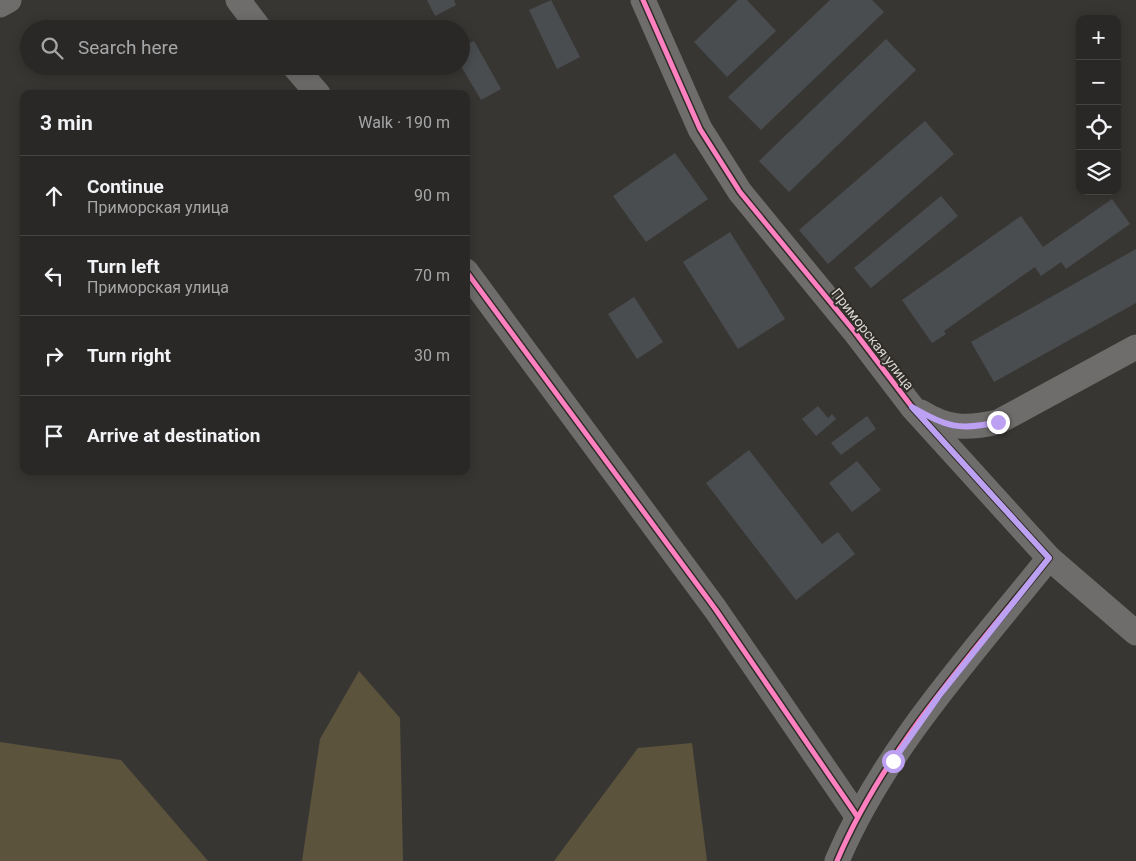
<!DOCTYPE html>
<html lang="en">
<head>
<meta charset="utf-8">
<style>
	:root { --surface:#2a2826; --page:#363432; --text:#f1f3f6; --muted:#a5a6a7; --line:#464443 }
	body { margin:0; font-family:Roboto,sans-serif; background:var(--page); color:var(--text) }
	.controls { position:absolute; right:15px; top:15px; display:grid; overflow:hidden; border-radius:10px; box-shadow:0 2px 12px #0003 }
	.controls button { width:45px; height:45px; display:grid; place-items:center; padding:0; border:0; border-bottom:1px solid var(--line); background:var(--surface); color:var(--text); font:25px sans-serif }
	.stop { position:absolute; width:15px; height:15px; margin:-11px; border:4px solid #bca0f2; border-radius:50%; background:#fff }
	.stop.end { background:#bca0f2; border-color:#fff; box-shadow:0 1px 5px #0008 }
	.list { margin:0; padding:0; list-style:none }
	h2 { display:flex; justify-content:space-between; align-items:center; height:65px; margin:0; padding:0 20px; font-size:21px }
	h2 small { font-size:16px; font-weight:400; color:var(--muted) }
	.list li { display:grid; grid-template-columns:32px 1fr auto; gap:15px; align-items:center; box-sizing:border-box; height:80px; padding:0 20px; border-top:1px solid var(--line) }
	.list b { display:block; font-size:19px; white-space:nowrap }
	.list p { margin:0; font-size:16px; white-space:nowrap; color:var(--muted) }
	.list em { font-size:16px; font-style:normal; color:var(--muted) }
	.icon { flex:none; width:28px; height:28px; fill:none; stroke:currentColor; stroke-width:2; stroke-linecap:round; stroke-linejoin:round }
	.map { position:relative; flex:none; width:1136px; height:861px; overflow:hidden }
	.search { position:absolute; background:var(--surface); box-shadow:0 2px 12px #0003; left:20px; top:20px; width:450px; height:55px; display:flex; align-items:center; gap:12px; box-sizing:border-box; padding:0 18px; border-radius:28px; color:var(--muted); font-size:19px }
	.panel { position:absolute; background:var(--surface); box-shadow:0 2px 12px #0003; left:20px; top:90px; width:450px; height:385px; border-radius:10px }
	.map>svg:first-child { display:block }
	.green { fill:#5c533d }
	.building { fill:#494d50 }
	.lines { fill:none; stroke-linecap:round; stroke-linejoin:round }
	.minor { stroke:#6e6d6b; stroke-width:25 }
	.cycleway-casing { stroke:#302d28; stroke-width:8 }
	.cycleway { stroke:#ff80c0; stroke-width:5 }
	.route { stroke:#bca0f2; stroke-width:6 }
	.labels { text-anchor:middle; stroke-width:4; stroke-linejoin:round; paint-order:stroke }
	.street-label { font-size:14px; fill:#d7d5d2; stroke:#302d28 }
</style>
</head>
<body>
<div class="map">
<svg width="1136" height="861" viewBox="0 0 1136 861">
	<rect width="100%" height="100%" fill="#383633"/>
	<g class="green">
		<path d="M359,671L400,718L403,861H302L320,739Z"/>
		<path d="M0,742L121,760L208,861H0Z"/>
		<path d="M692,743L707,861H554L638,748Z"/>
	</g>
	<g class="building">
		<path d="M427,0H454L456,5L435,16Z"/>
		<path d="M551,0L580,57L557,69L529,10Z"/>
		<path d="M738,0H747L776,31L727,77L694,42Z"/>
		<path d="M830,0H872L884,12L761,130L728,97Z"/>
		<path d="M886,39L916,70L789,192L759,161Z"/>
		<path d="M474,41L501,89L481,100L461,66V48Z"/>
		<path d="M925,121L954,154L828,264L799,230Z"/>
		<path d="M675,153L708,199L646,242L613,196Z"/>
		<path d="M941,196L958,216L871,288L854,268Z"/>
		<path d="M1112,199L1130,224L1066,269L1061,262L1041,276L1035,267L944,331L946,334L932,343L902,300L1021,216L1043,247Z"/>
		<path d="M730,232L785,319L738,349L683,262Z"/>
		<path d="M1136,249V303L994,382L971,342Z"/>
		<path d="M634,297L663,342L637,359L608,314Z"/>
		<path d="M818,406L828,418L832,414L836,419L816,436L802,419Z"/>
		<path d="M867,416L876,429L841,455L831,443Z"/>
		<path d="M749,450L822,544L838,532L855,554L796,600L706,483Z"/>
		<path d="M857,461L881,490L852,512L829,483Z"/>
	</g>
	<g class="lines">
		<g class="minor">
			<path d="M238,0L260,29"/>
			<path d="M643,0L700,129L740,192L854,331L912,407L1049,558C974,652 884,749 837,861"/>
			<path d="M0,5L9,0"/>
			<path d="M294,66L318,94"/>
			<path d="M466,271L716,610L857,816"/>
			<path d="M921,412C948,429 967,429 998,422L1136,347"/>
			<path d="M1049,558L1136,633"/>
		</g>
		<defs>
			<g id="cycleway">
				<path d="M643,0L700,129L740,192L854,331L912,407L1049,558C974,652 884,749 837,861"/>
				<path d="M466,271L716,610L857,816"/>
			</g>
		</defs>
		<use href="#cycleway" class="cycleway-casing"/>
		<use href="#cycleway" class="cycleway"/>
	</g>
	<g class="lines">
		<path class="route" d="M893,761L939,696L1049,558L912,407C946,427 960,431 998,422"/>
	</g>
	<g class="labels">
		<g class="street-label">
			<text transform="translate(873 339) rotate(52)" y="5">Приморская улица</text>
		</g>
	</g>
</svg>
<div class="controls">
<button>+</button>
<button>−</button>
<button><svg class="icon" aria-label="locate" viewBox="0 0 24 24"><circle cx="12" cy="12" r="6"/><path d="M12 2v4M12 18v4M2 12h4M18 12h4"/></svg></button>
<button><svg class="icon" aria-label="layers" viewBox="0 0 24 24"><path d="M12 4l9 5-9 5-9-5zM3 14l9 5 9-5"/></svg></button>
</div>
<div class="stop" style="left:893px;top:761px"></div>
<div class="stop end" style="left:998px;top:422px"></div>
<div class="search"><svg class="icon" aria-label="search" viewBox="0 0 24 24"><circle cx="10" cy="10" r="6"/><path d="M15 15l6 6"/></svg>Search here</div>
<section class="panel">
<h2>3 min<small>Walk · 190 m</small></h2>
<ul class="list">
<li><svg class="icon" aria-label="ahead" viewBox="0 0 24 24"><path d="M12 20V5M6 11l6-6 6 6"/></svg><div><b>Continue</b><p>Приморская улица</p></div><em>90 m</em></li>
<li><svg class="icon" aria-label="left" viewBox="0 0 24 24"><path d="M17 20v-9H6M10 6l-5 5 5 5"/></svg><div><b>Turn left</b><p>Приморская улица</p></div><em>70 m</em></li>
<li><svg class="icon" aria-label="right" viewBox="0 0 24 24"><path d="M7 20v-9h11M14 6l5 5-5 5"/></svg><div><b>Turn right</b></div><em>30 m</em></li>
<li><svg class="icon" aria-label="arrive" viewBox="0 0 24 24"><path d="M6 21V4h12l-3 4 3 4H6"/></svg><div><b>Arrive at destination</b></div></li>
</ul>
</section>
</div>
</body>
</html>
